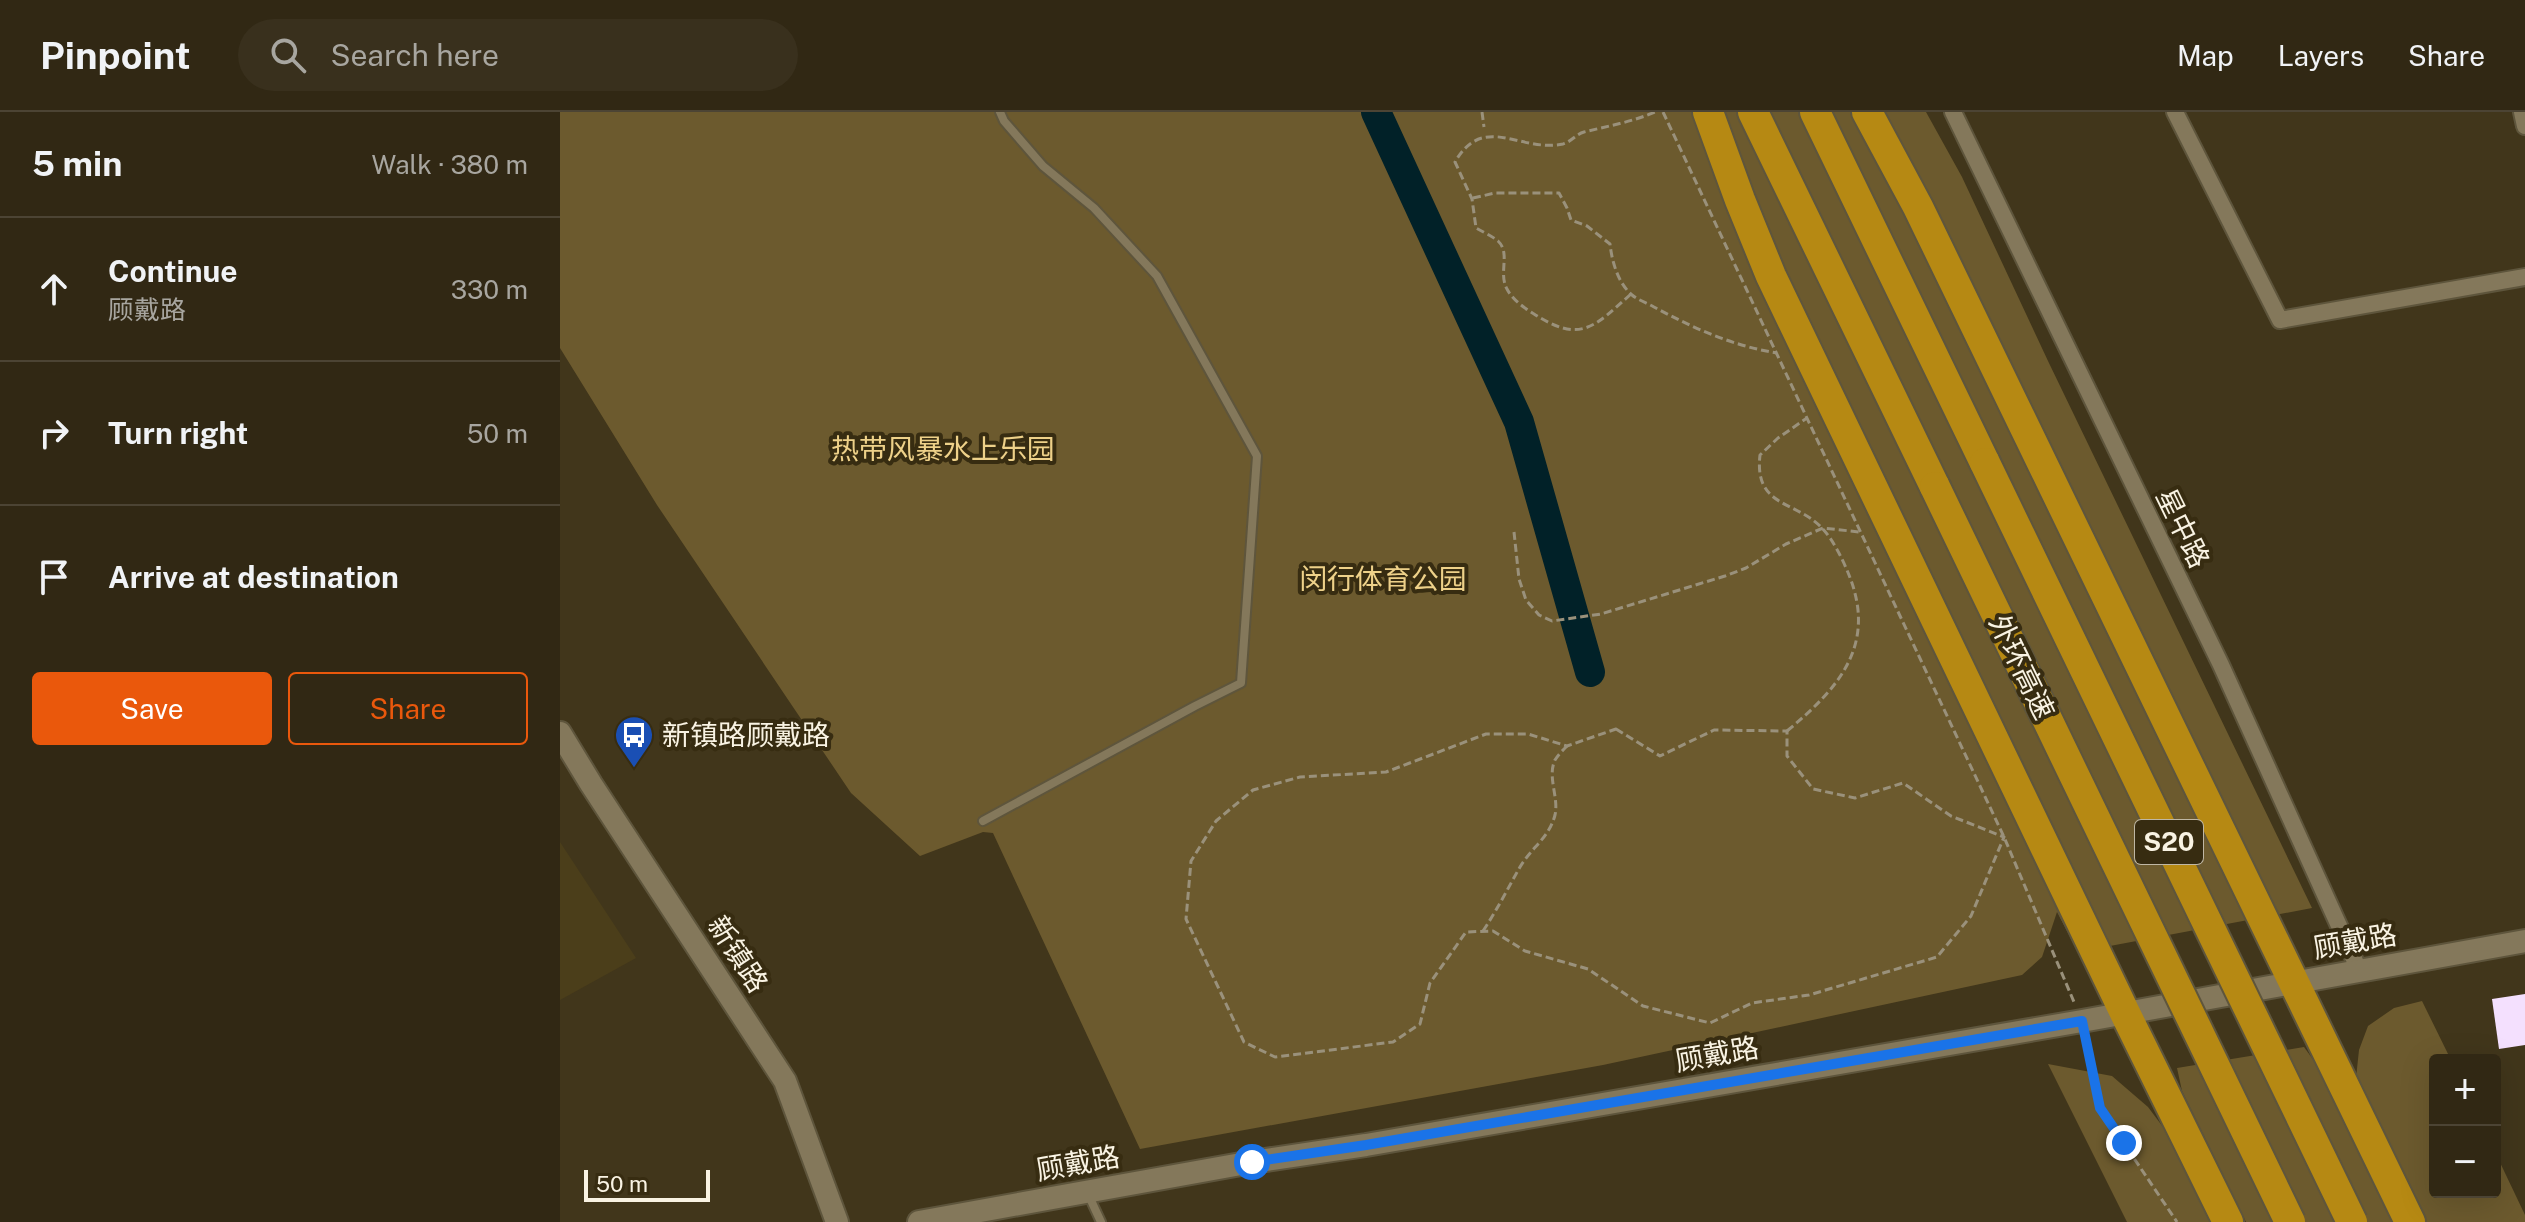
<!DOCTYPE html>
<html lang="en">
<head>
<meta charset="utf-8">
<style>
	:root { --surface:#312814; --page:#39301d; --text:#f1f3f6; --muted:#a8a6a0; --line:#4c4434; --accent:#ea580c }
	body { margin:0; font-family:"Public Sans","Noto Sans SC",sans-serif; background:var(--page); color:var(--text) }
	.controls { position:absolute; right:24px; bottom:24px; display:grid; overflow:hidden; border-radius:8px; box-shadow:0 8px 32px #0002 }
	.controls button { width:72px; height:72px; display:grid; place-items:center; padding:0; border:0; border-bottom:2px solid var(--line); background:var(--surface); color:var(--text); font:40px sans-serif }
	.scale { position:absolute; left:24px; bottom:20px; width:126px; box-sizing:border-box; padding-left:8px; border:4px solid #f9f3e3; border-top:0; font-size:22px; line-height:28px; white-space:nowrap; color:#f9f3e3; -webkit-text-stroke:6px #372c11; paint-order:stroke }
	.stop { position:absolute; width:24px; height:24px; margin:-18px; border:6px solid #1a73e8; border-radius:50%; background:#fff }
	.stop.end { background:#1a73e8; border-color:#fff; box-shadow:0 2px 8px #0008 }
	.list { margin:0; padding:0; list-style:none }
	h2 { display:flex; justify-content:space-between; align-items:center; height:104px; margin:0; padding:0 32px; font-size:34px }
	h2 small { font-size:26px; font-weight:400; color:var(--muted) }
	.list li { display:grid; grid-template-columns:52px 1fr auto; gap:24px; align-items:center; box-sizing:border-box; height:144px; padding:0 32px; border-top:2px solid var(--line) }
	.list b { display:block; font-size:30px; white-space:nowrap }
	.list p { margin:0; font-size:26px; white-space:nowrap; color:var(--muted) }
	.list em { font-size:26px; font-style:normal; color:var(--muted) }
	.actions { display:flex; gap:16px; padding:24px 32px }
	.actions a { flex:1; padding:18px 0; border:2px solid var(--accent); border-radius:8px; text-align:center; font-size:28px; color:var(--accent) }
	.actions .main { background:var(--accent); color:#fff }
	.icon { flex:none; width:44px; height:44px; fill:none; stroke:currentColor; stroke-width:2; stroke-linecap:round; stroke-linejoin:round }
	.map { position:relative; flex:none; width:1965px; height:1110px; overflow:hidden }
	header { display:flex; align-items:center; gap:48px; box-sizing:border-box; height:112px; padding:0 40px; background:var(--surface); border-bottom:2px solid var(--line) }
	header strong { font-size:38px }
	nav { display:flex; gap:44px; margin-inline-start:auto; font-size:28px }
	.search { width:560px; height:72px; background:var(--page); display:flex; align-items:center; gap:20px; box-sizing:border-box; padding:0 28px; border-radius:44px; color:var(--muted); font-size:30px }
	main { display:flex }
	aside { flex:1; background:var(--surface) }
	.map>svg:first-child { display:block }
	.built { fill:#4b3e1a }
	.green { fill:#6c5a2e }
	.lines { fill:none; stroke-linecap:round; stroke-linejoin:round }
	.river { stroke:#012128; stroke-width:30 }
	.building { fill:#f4e0fe }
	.lane-casing { stroke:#5e553c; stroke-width:12 }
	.street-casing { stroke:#5e553c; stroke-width:20 }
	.secondary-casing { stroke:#5e553c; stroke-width:26 }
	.highway-casing { stroke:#5e553c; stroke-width:34 }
	.path { stroke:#9a917b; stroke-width:3; stroke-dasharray:8 4; stroke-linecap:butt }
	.lane { stroke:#84785b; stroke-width:8 }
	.street { stroke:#84785b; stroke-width:16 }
	.secondary { stroke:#84785b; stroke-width:22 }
	.highway { stroke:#b68913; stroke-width:30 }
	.highway-bridge-casing { stroke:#5e553c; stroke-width:34; stroke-linecap:butt }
	.highway-bridge { stroke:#b68913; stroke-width:30 }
	.route { stroke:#1a73e8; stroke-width:10 }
	.labels { text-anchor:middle; stroke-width:8; stroke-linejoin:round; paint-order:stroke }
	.shield { fill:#372c11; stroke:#bfb7a4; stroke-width:2 }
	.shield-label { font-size:26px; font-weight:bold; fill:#f9f3e3 }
	.park-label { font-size:28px; fill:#eed189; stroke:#372c11 }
	.street-label { font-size:28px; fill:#f9f3e3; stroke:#372c11 }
	.poi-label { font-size:28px; fill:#f9f3e3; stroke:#372c11; text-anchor:start }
</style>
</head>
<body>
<header>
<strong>Pinpoint</strong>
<div class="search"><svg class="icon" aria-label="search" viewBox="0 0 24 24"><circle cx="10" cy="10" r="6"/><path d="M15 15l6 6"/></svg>Search here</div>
<nav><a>Map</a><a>Layers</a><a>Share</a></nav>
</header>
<main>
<aside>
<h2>5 min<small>Walk · 380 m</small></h2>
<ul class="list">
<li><svg class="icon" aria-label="ahead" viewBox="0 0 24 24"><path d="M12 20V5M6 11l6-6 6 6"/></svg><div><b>Continue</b><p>顾戴路</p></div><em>330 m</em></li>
<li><svg class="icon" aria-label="right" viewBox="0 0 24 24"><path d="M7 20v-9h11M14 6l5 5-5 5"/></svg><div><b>Turn right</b></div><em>50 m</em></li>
<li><svg class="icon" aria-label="arrive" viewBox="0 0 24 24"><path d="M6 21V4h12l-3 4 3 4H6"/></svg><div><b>Arrive at destination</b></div></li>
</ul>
<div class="actions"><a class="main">Save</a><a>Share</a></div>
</aside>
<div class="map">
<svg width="1965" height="1110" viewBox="0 0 1965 1110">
	<rect width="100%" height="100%" fill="#41361b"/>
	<path class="built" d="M0,730L76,846L0,888Z"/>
	<g class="green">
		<path d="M0,0H1366L1402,65L1488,249L1752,796L1518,840L1497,800L1482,845L1462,863L1043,953L580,1037L433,721L423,720L360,744L291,681L97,393L0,236Z"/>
		<path d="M1862,889L1891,948H1875V1080H1935V1040L1965,1103V1110H1864L1796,966L1799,938L1808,914L1834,896Z"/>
		<path d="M1744,935L1760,957L1834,1110H1686L1622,979L1617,956Z"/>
		<path d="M1488,952L1552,964L1588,995L1612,1027L1652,1110H1567Z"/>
	</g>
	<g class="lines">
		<path class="river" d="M816,0L959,310L1030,560"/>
	</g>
	<path class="building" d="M1965,882V933L1939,937L1932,887Z"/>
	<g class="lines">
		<defs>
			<g id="lane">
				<path d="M423,709L635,594L681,571L697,344L597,164L534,96L483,54L444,9L440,0"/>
				<path d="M528,1082L541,1110"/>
			</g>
			<g id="street">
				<path d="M1393,0L1661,553L1799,858"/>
				<path d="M1615,0L1720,208L1965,165"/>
				<path d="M1962,0L1965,14"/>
			</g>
			<g id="secondary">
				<path d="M0,621L31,672L225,969L277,1110"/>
				<path d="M359,1110L692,1050L806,1033L1522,909L1965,829"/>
			</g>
			<g id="highway">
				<path d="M1148,0L1180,88L1211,164L1565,901L1668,1110"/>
				<path d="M1193,0L1375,375"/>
				<path d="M1255,0L1425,351"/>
				<path d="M1307,0L1358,95L1850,1110"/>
			</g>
		</defs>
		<use href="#lane" class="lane-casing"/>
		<use href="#street" class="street-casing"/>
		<use href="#secondary" class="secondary-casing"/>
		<use href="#highway" class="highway-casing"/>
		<g class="path">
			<path d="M922,0L924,15"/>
			<path d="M1103,0L1444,725L1514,890"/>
			<path d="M913,86L935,81H999L1007,96L1011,108L1027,114L1050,132C1052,150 1058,171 1072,183C1078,188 1087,191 1094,195C1133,216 1173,234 1217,241"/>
			<path d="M1071,182C1034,215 1021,232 974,202C964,196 952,187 947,177C938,161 951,141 938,129C932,124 923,120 916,116L912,87L895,50C924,0 960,41 1003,32C1011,30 1016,22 1024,20C1048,14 1072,10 1095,0"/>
			<path d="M954,420L959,467L966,488L979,503L992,509L1041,502L1165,464L1186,456L1226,432L1263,416L1299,420"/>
			<path d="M1056,617L1100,644L1154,618L1227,619V644L1253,677L1295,686L1343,671L1391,704L1444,725L1411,804L1377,845L1249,883L1192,891L1150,911L1083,894L1028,857L965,839L933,819L906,820L870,871L860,912L833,930L715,945L684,930L626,807L631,749L656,709L693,678L740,665L826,660L926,622H968L1007,634Z"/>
			<path d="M1227,619C1279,576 1317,533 1289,463C1283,448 1273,427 1261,415C1234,388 1194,395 1200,343L1218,326L1247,306"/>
			<path d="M923,819C937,798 948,776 960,755C971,736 989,726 995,703C999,685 987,665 995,648C998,643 1003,638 1007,634"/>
			<path d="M1526,927L1540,996L1617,1110"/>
		</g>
		<use href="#lane" class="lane"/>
		<use href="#street" class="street"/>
		<use href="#secondary" class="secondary"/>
		<use href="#highway" class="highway"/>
		<defs>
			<g id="highway-bridge">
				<path d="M1425,351L1792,1110"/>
				<path d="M1375,375L1730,1110"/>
			</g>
		</defs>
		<use href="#highway-bridge" class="highway-bridge-casing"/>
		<use href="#highway-bridge" class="highway-bridge"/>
	</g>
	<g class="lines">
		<path class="route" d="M692,1050L806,1033L1522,909L1540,996L1564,1031"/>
	</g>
	<defs>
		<symbol id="bus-pin" viewBox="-11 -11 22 30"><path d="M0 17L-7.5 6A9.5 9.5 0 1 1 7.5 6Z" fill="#1a4fb4" stroke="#372c11"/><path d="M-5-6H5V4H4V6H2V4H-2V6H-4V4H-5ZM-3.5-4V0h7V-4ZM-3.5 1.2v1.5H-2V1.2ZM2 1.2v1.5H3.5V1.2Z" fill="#fff"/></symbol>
	</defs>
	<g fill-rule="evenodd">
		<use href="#bus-pin" x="52" y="601" width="44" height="60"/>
	</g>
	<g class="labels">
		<rect class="shield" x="1575" y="708" width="68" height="44" rx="6"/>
		<g class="shield-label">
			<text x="1609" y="739">S20</text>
		</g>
		<g class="park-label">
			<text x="383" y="347">热带风暴水上乐园</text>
			<text x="823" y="477">闵行体育公园</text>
		</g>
		<g class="street-label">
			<text transform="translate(1623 416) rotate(64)" y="10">星中路</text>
			<text transform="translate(1462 555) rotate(64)" y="10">外环高速</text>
			<text transform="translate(1795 829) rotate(-10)" y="10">顾戴路</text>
			<text transform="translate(178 842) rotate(57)" y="10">新镇路</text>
			<text transform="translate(1157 942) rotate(-10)" y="10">顾戴路</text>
			<text transform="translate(518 1051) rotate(-10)" y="10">顾戴路</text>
		</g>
		<g class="poi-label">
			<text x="102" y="633">新镇路顾戴路</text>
		</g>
	</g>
</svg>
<div class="controls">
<button>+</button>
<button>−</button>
</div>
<div class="scale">50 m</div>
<div class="stop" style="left:692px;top:1050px"></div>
<div class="stop end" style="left:1564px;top:1031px"></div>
</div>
</main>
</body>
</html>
